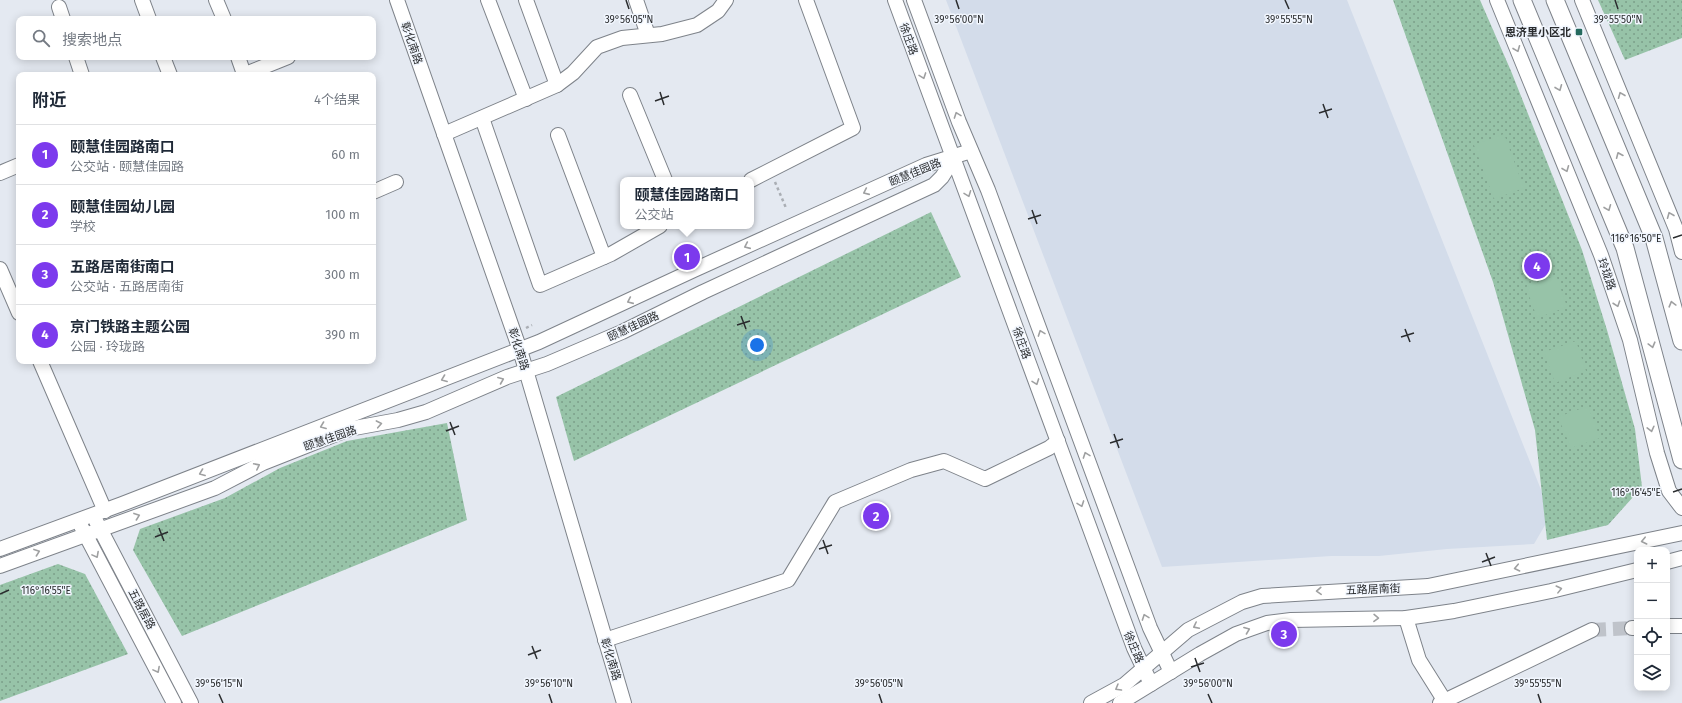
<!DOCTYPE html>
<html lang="zh">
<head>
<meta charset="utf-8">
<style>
	:root { --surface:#fff; --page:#f6f6f7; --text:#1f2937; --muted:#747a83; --line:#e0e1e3; --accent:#7c3aed }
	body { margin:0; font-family:"Fira Sans","Noto Sans SC",sans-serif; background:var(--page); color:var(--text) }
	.controls { position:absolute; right:12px; bottom:12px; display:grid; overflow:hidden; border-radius:8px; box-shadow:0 2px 10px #0003 }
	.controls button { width:36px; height:36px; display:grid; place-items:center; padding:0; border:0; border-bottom:1px solid var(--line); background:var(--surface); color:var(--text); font:20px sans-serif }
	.you { position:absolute; left:757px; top:345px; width:14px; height:14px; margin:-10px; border:3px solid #fff; border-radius:50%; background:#1a73e8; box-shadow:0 0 0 6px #1a73e833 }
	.badge { display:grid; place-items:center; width:26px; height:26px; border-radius:50%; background:var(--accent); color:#fff; font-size:13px; font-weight:700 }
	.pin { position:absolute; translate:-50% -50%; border:2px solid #fff; box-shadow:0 1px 4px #0006 }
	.popup { position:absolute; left:620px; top:177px; width:134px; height:52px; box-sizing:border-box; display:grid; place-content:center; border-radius:8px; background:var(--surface); filter:drop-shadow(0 1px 3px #0005); font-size:13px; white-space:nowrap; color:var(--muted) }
	.popup b { font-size:15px; color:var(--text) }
	.popup::after { content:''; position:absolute; left:50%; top:100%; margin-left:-8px; border:8px solid transparent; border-top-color:var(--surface) }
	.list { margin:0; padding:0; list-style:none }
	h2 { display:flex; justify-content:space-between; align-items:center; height:52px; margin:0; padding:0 16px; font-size:17px }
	h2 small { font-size:13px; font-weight:400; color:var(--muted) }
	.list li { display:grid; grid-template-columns:26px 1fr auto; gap:12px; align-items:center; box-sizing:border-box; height:60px; padding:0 16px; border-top:1px solid var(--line) }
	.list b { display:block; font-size:15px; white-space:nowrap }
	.list p { margin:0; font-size:13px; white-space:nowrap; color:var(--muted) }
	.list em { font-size:13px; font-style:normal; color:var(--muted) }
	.icon { flex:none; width:22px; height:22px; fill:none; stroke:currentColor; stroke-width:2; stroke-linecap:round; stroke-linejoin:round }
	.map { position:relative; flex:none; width:1682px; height:703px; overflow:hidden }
	.search { position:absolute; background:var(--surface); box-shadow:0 2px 10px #0003; left:16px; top:16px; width:360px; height:44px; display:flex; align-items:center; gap:10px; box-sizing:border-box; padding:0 14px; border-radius:8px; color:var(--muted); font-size:15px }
	.panel { position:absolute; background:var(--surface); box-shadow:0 2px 10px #0003; left:16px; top:72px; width:360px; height:292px; border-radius:8px }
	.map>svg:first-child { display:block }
	.built { fill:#d3dcea }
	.park { fill:url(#park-dots) }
	.garden { fill:#97c3a8 }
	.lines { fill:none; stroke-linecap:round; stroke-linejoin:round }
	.minor-tunnel { stroke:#bfc3ca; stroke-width:14; stroke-dasharray:14 7; stroke-linecap:butt }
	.minor-casing { stroke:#7e838a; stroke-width:16 }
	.major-casing { stroke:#7e838a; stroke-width:19 }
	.path { stroke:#aaaeb4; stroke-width:2.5; stroke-dasharray:3 3; stroke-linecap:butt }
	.minor { stroke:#fff; stroke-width:14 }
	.major { stroke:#fff; stroke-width:17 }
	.oneway { stroke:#9fa0a1 }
	.ticks { fill:none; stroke:#2a2c2e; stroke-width:1.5 }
	.poi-dot { fill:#256a5e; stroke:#f1f6fe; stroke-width:1.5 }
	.labels { text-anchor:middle; stroke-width:3; stroke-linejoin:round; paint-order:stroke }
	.poi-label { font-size:11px; font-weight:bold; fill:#2a2c2e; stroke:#f1f6fe; text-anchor:end }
	.street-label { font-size:11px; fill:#2a2c2e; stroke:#f1f6fe }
	.ticks-label { font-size:10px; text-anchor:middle; fill:#2a2c2e; stroke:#f1f6fe; stroke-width:3; stroke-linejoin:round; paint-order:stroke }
</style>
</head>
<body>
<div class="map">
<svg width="1682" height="703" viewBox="0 0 1682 703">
	<defs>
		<pattern id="park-dots" width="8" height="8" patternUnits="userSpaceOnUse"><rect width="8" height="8" fill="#97c3a8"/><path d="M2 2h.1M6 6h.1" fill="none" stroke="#7b9f89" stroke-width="1.8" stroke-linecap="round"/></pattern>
	</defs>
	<rect width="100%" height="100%" fill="#e4e9f1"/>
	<path class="built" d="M946,0H1347L1551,515L1534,544L1447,549L1379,556H1331L1162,567Z"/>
	<g class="park">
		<path d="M1393,0H1480L1511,71L1582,250L1607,330L1635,429L1642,487L1608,525L1547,540L1535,430L1493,282Z"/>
		<path d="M1598,0H1682V38L1625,60Z"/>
		<path d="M931,212L961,277L574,461L556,397Z"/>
		<path d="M447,423L467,520L182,636L133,550L140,529L225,498L280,468L347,441Z"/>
		<path d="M58,564L85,574L128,654L0,701V585Z"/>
	</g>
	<g class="garden">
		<path d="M1504,134L1524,188L1494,199L1474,145Z"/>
		<path d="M1556,275L1567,307L1537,318L1526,287Z"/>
		<path d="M1576,341L1586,371L1555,383L1544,352Z"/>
		<path d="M1588,406L1600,438L1571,448L1558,417Z"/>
	</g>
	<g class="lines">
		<path class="minor-tunnel" d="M1592,630L1632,628"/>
		<defs>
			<g id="minor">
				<path d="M142,0L149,19"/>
				<path d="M216,0L224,19"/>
				<path d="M397,0L520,350L624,703"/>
				<path d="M488,0L526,99"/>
				<path d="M526,0L557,85"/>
				<path d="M636,0L648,35"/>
				<path d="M895,0L1134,648L1151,684"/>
				<path d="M914,0L959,122L988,190L1150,628L1171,672"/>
				<path d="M1497,0L1601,255L1630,340L1657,453L1669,491L1682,508"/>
				<path d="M1582,0L1676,229L1682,252"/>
				<path d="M59,7L63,19"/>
				<path d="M76,57L82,75"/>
				<path d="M163,57L170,75"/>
				<path d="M238,57L244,74"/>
				<path d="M243,75L288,57"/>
				<path d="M630,95L665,180"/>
				<path d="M482,118L540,285L611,254L660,226"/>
				<path d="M444,134L557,85L573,73L597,47L622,38L662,34L697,25L718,11L726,0"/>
				<path d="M558,135L604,257"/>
				<path d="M0,173L19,165"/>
				<path d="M751,180L853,128L806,0"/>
				<path d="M373,192L396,182"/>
				<path d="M0,269L19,313"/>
				<path d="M40,361L105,511"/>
				<path d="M96,521L191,703"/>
				<path d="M81,526L174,703"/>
				<path d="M0,549L122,504L539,342L694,270L926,165L971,151"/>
				<path d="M1667,562L1682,558"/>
				<path d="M0,566L215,488L263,463L349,429L398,420L426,412L507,377L547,364L622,332L703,292L934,185L942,177L954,158"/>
				<path d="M1406,618L1419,660L1446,703"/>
				<path d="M1667,626H1682"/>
				<path d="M1632,628H1637"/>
				<path d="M605,640L788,580L835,502L911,470L944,461L985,479L1049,448L1058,441"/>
				<path d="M1091,703L1124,685L1188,630L1242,602L1262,596L1428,586L1682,533"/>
				<path d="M1120,703L1200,654L1236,634L1267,623L1291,620L1406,618L1454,611L1551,591L1637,570"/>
				<path d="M1440,703L1592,630"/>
			</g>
			<g id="major">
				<path d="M1522,0L1625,248L1682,460"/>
				<path d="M1555,0L1654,238L1682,341"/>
			</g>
		</defs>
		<use href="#minor" class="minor-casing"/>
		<use href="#major" class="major-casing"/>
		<g class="path">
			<path d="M775,182L786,208"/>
			<path d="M526,328L532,325"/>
		</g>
		<use href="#minor" class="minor"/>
		<use href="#major" class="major"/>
	</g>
	<defs><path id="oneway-chevron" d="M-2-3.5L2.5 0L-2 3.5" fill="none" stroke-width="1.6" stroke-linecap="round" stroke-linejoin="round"/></defs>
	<g class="oneway">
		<use href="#oneway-chevron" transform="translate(1517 49) rotate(68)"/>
		<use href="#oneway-chevron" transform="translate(923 76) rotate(70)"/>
		<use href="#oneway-chevron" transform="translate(1559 88) rotate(68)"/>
		<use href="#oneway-chevron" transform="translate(1621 95) rotate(-112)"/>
		<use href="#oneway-chevron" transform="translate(957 115) rotate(-110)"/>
		<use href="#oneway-chevron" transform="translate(1619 155) rotate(-113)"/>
		<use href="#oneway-chevron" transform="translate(1566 169) rotate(68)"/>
		<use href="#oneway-chevron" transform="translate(866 192) rotate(156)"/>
		<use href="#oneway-chevron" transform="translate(968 194) rotate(69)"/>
		<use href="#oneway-chevron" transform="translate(1608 208) rotate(68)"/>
		<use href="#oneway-chevron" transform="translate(1670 215) rotate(-112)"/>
		<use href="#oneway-chevron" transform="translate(747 246) rotate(156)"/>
		<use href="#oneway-chevron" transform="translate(630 301) rotate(156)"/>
		<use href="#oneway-chevron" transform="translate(1617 304) rotate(71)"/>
		<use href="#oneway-chevron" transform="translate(1672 304) rotate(-105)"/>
		<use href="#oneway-chevron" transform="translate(1041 333) rotate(-110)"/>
		<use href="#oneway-chevron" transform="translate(1652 345) rotate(75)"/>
		<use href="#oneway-chevron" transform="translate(444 379) rotate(159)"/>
		<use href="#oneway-chevron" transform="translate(501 380) rotate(-22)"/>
		<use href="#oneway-chevron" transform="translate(1036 382) rotate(70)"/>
		<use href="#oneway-chevron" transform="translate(379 424) rotate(-11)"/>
		<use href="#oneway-chevron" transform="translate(323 426) rotate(159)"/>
		<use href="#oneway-chevron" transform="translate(1651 429) rotate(76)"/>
		<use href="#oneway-chevron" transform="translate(1086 455) rotate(-110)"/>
		<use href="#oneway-chevron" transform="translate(257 466) rotate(-27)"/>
		<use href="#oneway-chevron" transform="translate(202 473) rotate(159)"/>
		<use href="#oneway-chevron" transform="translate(1081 504) rotate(70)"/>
		<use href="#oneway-chevron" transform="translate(137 516) rotate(-20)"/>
		<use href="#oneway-chevron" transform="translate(1644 541) rotate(167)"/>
		<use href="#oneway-chevron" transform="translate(37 552) rotate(-20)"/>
		<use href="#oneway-chevron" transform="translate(96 555) rotate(62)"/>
		<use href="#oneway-chevron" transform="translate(1517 568) rotate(168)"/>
		<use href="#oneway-chevron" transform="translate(1559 589) rotate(-14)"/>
		<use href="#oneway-chevron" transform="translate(1319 591) rotate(177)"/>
		<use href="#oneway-chevron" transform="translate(1145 617) rotate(-110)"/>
		<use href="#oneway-chevron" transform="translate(1376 618) rotate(1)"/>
		<use href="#oneway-chevron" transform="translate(1196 626) rotate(153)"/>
		<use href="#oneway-chevron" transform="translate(1247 630) rotate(-21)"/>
		<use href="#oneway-chevron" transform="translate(157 670) rotate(62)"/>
		<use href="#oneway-chevron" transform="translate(1118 688) rotate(150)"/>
	</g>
	<path class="ticks" d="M626,0L629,9M956,0L959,9M1285,0L1289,9M1615,0L1618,9M660,92L664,105M655,101L669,96M1323,104L1328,118M1319,113L1332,109M1032,210L1037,224M1028,219L1041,215M1673,238L1682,235M741,316L746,329M737,325L750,321M1405,329L1410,342M1401,337L1414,333M450,422L455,435M446,431L459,426M1114,434L1119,448M1110,443L1123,439M1673,492L1682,489M159,528L164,541M155,537L168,532M823,540L828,554M819,549L832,545M1486,553L1491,566M1482,562L1495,557M0,594L9,590M532,646L537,659M528,655L541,650M1195,658L1200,672M1191,667L1204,663M219,694L223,703M549,694L552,703M879,694L882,703M1208,694L1212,703M1538,694L1541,703"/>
	<rect class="poi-dot" x="1575" y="28" width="8" height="8" rx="2"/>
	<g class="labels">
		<g class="poi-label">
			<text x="1571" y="36">恩济里小区北</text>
		</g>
		<g class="street-label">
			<text transform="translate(909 39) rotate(70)" y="4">徐庄路</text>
			<text transform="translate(412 43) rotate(71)" y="4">彰化南路</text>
			<text transform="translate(915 172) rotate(-22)" y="4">颐慧佳园路</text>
			<text transform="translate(1607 274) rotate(71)" y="4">玲珑路</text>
			<text transform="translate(633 326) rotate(-25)" y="4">颐慧佳园路</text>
			<text transform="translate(1022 343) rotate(70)" y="4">徐庄路</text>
			<text transform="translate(519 349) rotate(72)" y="4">彰化南路</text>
			<text transform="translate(330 438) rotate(-19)" y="4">颐慧佳园路</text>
			<text transform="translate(1373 589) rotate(-2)" y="4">五路居南街</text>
			<text transform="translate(142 609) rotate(62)" y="4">五路居路</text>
			<text transform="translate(1134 647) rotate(67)" y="4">徐庄路</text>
			<text transform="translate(611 659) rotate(73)" y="4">彰化南路</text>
		</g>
	</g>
	<g class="ticks-label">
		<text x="629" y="23">39°56'05"N</text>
		<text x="959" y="23">39°56'00"N</text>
		<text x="1289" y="23">39°55'55"N</text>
		<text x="1618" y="23">39°55'50"N</text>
		<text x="1636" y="242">116°16'50"E</text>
		<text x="1636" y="496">116°16'45"E</text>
		<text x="46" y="594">116°16'55"E</text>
		<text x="219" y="687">39°56'15"N</text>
		<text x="549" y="687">39°56'10"N</text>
		<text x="879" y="687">39°56'05"N</text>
		<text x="1208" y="687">39°56'00"N</text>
		<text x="1538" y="687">39°55'55"N</text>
	</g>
</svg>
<div class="controls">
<button>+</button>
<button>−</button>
<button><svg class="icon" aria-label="locate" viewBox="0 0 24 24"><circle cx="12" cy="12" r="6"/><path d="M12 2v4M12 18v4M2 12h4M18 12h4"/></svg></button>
<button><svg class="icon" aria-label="layers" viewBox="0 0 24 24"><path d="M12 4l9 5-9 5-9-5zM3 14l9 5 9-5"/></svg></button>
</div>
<div class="you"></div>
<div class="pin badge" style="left:687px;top:257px">1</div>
<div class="popup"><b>颐慧佳园路南口</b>公交站</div>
<div class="pin badge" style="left:876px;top:516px">2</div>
<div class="pin badge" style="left:1284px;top:634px">3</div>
<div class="pin badge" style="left:1537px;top:266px">4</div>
<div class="search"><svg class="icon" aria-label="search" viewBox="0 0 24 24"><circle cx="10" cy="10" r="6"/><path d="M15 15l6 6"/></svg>搜索地点</div>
<section class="panel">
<h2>附近<small>4个结果</small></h2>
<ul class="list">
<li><span class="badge">1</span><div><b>颐慧佳园路南口</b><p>公交站 · 颐慧佳园路</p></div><em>60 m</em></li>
<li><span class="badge">2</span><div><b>颐慧佳园幼儿园</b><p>学校</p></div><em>100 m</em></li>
<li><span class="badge">3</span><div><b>五路居南街南口</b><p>公交站 · 五路居南街</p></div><em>300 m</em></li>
<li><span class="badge">4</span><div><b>京门铁路主题公园</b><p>公园 · 玲珑路</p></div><em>390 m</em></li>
</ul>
</section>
</div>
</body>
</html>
